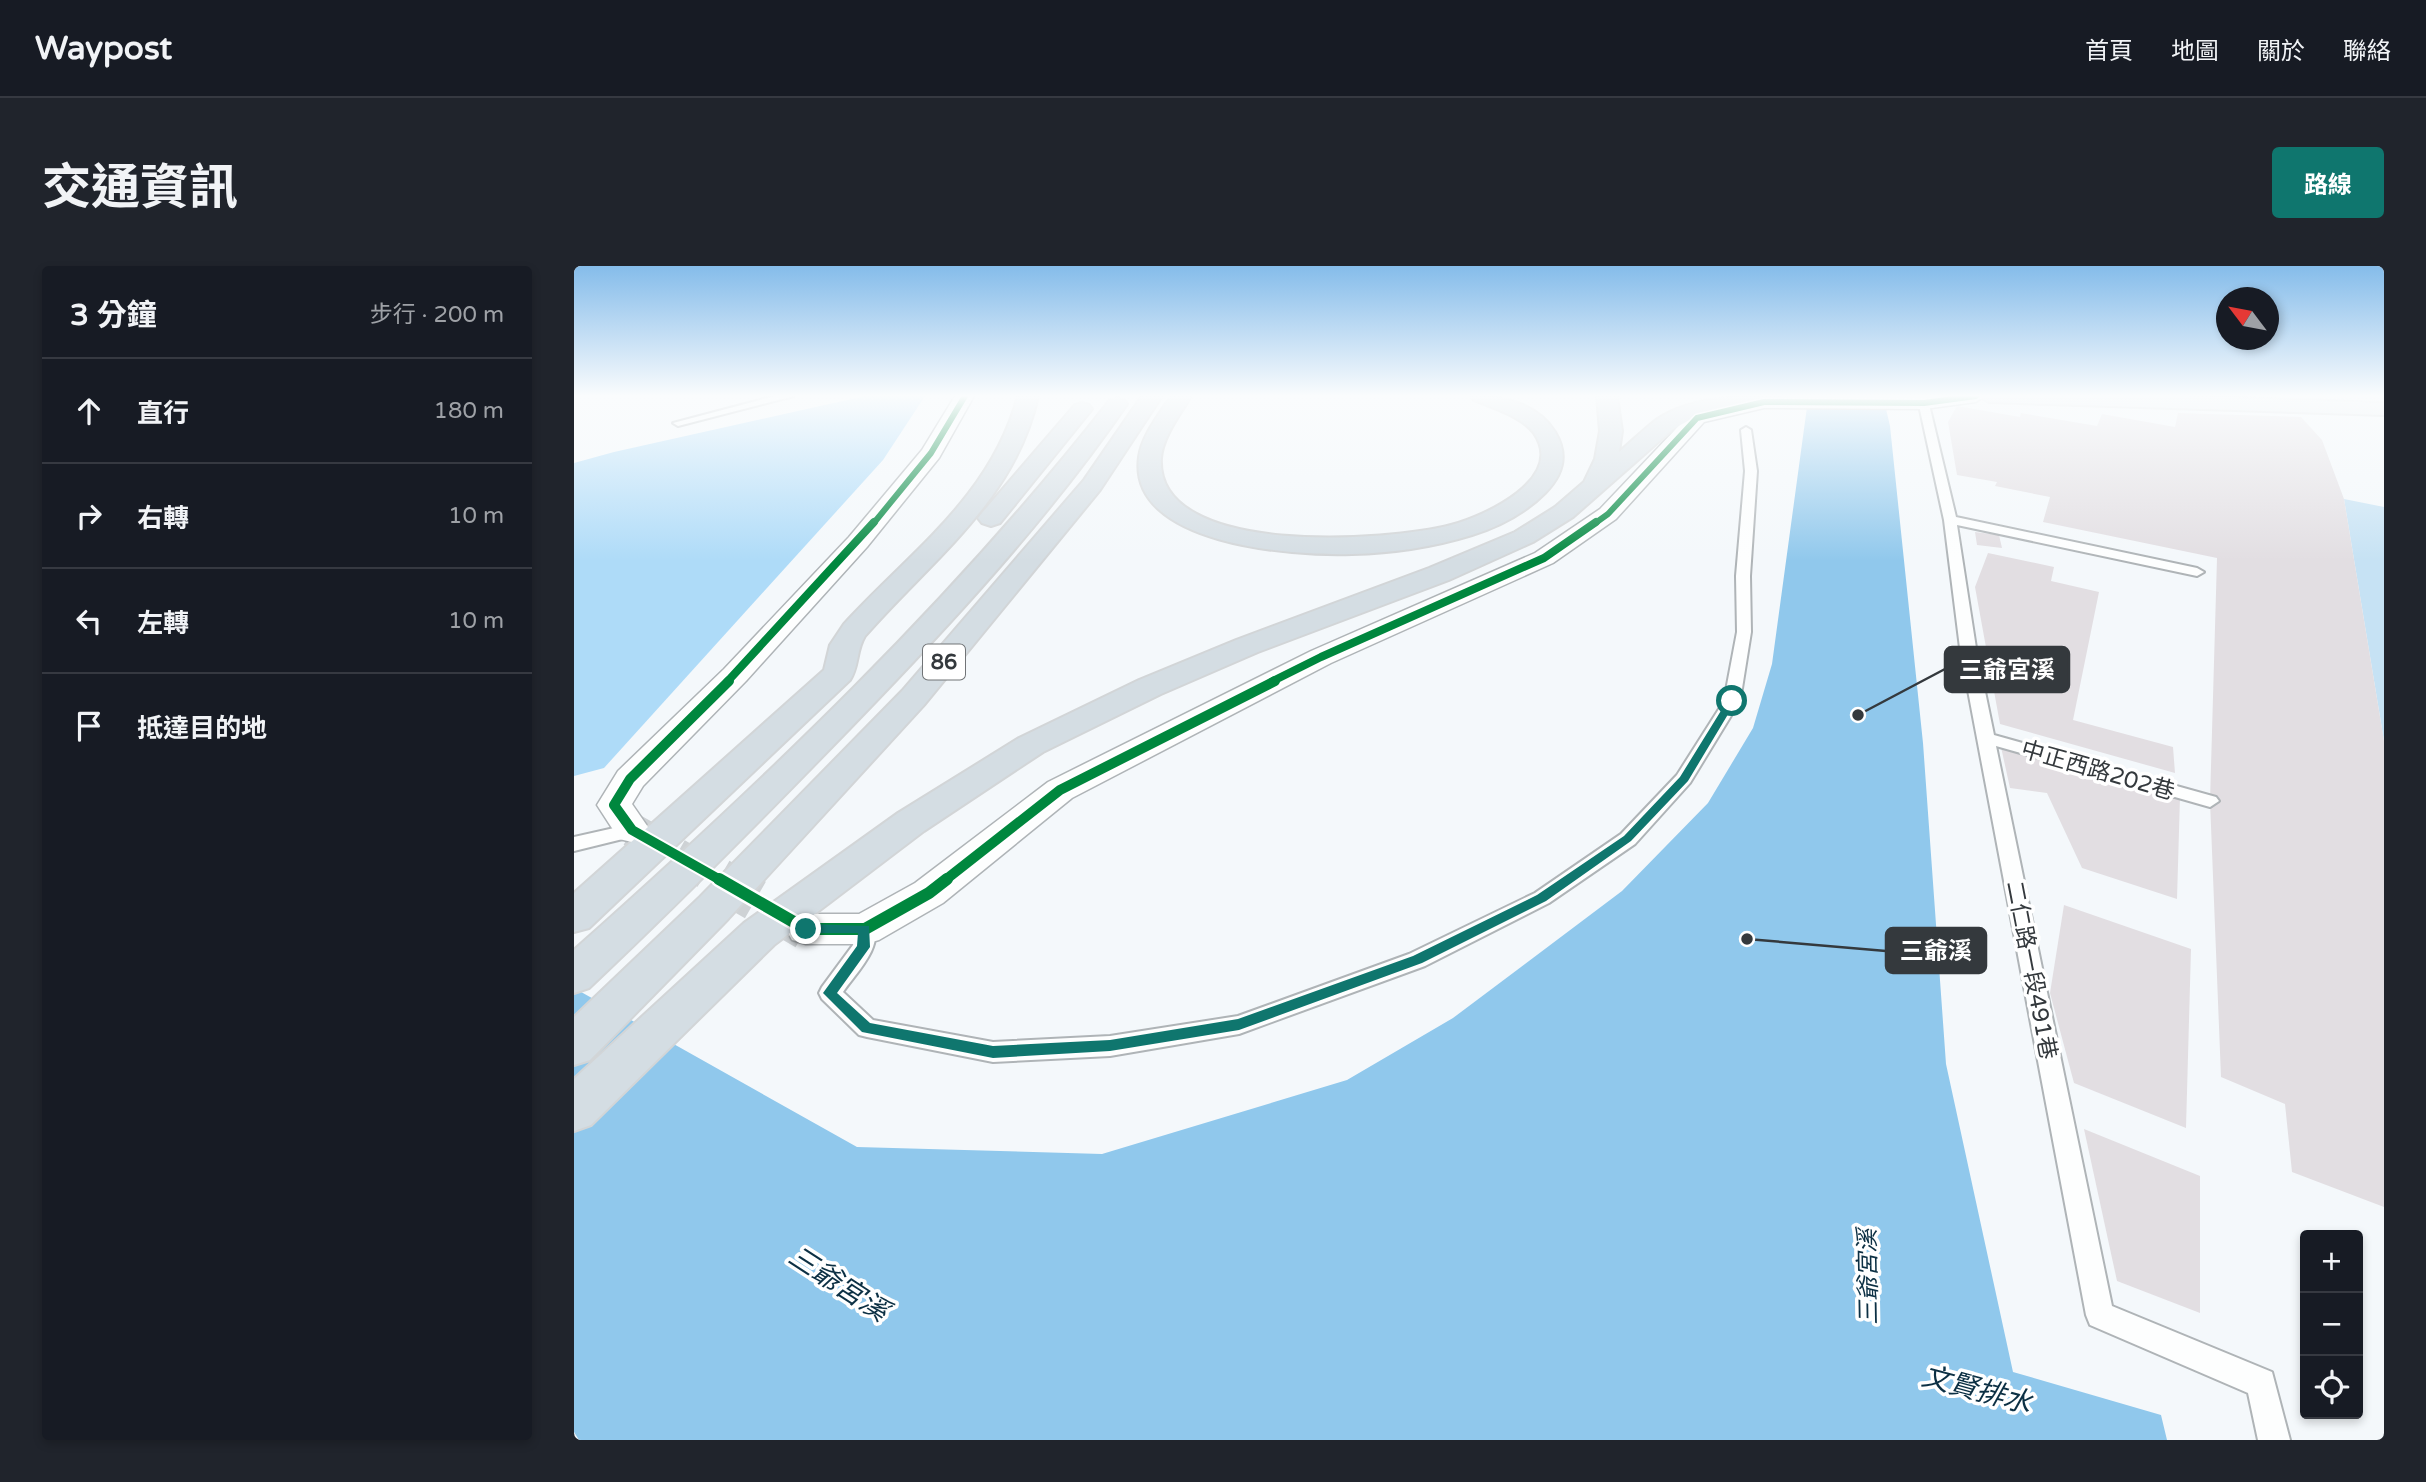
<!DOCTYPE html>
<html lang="zh-TW">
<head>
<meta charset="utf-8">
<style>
	:root { --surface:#171b24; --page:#20242c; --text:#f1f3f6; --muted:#9ea1a6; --line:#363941; --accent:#0f766e }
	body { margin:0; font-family:"Varela Round","Noto Sans TC",sans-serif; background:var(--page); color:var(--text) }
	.controls { position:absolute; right:21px; bottom:21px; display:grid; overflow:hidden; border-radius:7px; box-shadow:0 4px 10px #0003 }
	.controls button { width:63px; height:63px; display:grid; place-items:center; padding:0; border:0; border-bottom:2px solid var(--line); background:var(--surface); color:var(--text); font:35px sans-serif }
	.compass { position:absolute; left:1642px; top:21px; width:63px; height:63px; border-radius:50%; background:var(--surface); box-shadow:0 4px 10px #0003; rotate:302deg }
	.stop { position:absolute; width:21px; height:21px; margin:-16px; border:5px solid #0f766e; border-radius:50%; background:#fff }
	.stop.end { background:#0f766e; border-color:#fff; box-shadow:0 2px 7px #0008 }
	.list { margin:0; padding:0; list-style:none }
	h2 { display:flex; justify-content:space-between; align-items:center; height:91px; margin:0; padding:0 28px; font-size:30px }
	h2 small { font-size:23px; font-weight:400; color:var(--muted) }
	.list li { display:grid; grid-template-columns:46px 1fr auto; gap:21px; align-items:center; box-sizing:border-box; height:105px; padding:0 28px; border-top:2px solid var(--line) }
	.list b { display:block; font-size:26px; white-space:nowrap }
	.list em { font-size:23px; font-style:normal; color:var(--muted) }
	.icon { flex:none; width:38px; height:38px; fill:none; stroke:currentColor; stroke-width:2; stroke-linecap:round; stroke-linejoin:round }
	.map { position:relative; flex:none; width:1810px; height:1174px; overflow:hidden; border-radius:7px }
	header { display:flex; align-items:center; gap:42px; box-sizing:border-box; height:98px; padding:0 35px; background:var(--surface); border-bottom:2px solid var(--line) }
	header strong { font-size:33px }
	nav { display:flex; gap:38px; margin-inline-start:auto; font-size:24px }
	.intro { display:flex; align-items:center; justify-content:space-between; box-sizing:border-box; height:168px; padding:0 42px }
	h1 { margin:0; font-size:49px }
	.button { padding:18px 32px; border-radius:7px; background:var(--accent); color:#fff; font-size:24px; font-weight:700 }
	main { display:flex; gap:42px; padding:0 42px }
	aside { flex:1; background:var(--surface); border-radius:7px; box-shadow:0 4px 10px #0003 }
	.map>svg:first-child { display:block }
	.green { fill:#c6e2f4 }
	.forest { fill:#aedbf8 }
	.water { fill:#90c8ec }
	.building { fill:#e2dee2 }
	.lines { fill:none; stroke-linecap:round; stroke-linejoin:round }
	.street-tunnel-far1 { stroke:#ced2d5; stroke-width:34; stroke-dasharray:34 17; stroke-linecap:butt }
	.street-tunnel { stroke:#ced2d5; stroke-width:42; stroke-dasharray:42 21; stroke-linecap:butt }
	.lane-casing { stroke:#afb4b7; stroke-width:4 }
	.street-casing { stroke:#afb4b7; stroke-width:3 }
	.primary-casing { stroke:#d2d5d7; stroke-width:4 }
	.highway-casing { stroke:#d2d5d7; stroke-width:4 }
	.lane { fill:#fdfefe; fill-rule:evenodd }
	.street { fill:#fdfefe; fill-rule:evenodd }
	.primary { fill:#e5eaee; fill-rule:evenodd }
	.highway { fill:#d4dde3; fill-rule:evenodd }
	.cycleway-far3-casing { stroke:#fff; stroke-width:9 }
	.cycleway-far2-casing { stroke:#fff; stroke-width:11 }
	.cycleway-far1-casing { stroke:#fff; stroke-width:14 }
	.cycleway-casing { stroke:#fff; stroke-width:17 }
	.cycleway-far3 { stroke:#00873e; stroke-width:6 }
	.cycleway-far2 { stroke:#00873e; stroke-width:8 }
	.cycleway-far1 { stroke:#00873e; stroke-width:10 }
	.cycleway { stroke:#00873e; stroke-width:12 }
	.route { fill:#0f766e }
	.labels { text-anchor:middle; stroke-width:7; stroke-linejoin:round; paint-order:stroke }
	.shield { fill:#fff; stroke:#717477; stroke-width:2 }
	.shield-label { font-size:21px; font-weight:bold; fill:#34393d }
	.street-label { font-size:23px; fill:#34393d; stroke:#fff }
	.water-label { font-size:24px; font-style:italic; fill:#0c3044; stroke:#fff }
	.near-water-label { font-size:28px; font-style:italic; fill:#0c3044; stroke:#fff }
	.leader { fill:none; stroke:#34393d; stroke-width:2.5 }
	.callout-dot { fill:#34393d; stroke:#fff; stroke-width:2.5 }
	.callout { fill:#34393d; stroke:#34393d; stroke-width:2.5 }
	.callout-label { font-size:24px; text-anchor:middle; font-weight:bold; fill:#fff }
</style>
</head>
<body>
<header>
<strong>Waypost</strong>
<nav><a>首頁</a><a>地圖</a><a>關於</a><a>聯絡</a></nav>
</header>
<div class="intro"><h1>交通資訊</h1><a class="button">路線</a></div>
<main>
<aside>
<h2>3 分鐘<small>步行 · 200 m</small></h2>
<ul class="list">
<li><svg class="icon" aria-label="ahead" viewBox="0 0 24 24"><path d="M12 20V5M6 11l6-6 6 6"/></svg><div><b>直行</b></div><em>180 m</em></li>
<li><svg class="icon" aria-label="right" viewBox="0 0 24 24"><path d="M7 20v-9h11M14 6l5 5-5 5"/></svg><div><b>右轉</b></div><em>10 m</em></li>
<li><svg class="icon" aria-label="left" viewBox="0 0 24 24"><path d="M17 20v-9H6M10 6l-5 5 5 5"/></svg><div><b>左轉</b></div><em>10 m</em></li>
<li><svg class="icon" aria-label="arrive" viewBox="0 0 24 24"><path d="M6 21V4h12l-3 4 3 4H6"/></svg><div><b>抵達目的地</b></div></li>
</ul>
</aside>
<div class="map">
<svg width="1810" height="1174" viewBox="0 0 1810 1174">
	<rect width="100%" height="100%" fill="#f4f8fb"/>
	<path class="green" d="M1770,233L1810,241V475Z"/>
	<path class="forest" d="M291,130H351L309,194L30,502L0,510V197L40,186Z"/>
	<path class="water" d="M1309,130L1316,160L1349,477L1372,798L1439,1106L1587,1149L1593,1174H5L0,1166V722L283,881L528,888L773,814L879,752L1048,625L1134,537L1179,462L1198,398L1233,141Z"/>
	<g class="building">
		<path d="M1383,140L1446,151L1447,147L1523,160L1528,148L1601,161L1604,147L1727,151L1748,174L1770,233L1810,475V941L1718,906L1711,838L1647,811L1636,535L1643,292L1469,256L1476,231L1421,220L1423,216L1383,209L1374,156Z"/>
		<path d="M1401,266L1425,269L1428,282L1403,279Z"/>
		<path d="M1414,287L1480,301L1477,315L1525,326L1499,454L1599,481L1601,507L1426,458L1401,321Z"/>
		<path d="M1427,481L1606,531L1603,633L1508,602L1473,527L1436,522Z"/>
		<path d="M1490,639L1617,683L1612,862L1500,817L1476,727Z"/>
		<path d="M1510,863L1626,910V1047L1543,1015Z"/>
	</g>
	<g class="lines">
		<path class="street-tunnel-far1" d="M58,564L148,615"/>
		<path class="street-tunnel" d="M145,613L232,663"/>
		<defs>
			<g id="lane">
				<path d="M201,130H220L104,160L99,157Z"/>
				<path d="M1343,130H1353L1382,251L1623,302L1630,306L1623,310L1383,259L1402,382L1420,469L1642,531L1645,535L1636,541L1422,480L1538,1040L1698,1106L1716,1174H1684L1674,1127L1516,1059L1512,1049L1386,382L1370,254Z"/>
				<path d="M1172,161L1177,164L1183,205L1176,310L1177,366L1166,435L1116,517L1061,578L975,637L851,700L665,768L536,790L419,796L293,771L285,769L248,733L245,727L248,721L279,679L284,657L291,655L298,657C311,680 281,708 269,726L299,754L419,776L536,770L664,750L835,688L961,627L1047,568L1103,509L1150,435L1163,366L1162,310L1171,205L1167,164Z"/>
				<path d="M58,558L65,559L67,564L65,569L0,585V571Z"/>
			</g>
			<g id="street">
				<path d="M381,130H400L365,192L293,281L172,415L69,520L58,538L76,564L71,573L58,576L45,573L23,539L44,505L150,403L275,271L348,184Z"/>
				<path d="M1189,130H1411L1402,136L1350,143L1190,142L1130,156L1042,253L979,297L757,397L498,532L369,637L305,674L291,678H232L218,674L212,663L218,652L232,648H285L341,617L474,516L737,385L961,287L1026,243L1116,148Z"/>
			</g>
			<path id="primary" d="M1405,130H1611L1810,137V149L1415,136Z"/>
			<g id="highway">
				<path d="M444,130H464C441,235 357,294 291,370C282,384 285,401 276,414L15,662L0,666V627L250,404L256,379L270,358C337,285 417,231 444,130Z"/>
				<path d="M568,130H588L526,224L350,439L154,653L16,794L0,799V751L126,631L328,425L510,214Z"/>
				<path d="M597,130H617C606,149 589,170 587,192C581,293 817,275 877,259C911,250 992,213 960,167C947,150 919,142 900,134L897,130C928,130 963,137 981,166C995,189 989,209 971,227C951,247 924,261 898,269C859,281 818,287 778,288C719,290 553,279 565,191C568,169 585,149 597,130Z"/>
				<path d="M1023,130H1043L1048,165L1045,186C1057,176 1069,164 1082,154C1117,130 1167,130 1208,130L1198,136L1123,150L1099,163L999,251L959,276L875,314L684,386L587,428L469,486L350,565L200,679L17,859L0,865V813L170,657L324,547L445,472L565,414L662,374L855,302L941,266L981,241L1010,216L1021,193L1026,165Z"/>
				<path d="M543,132L550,134L553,138C473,254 376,359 278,460C192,549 105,637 15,722L0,727V684C191,514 378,336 536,134Z"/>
				<path d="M508,137L515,139L518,143L426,257L417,260L408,257L404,252L408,247L501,139Z"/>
			</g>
		</defs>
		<use href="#lane" class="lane-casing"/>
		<use href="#street" class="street-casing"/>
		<use href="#primary" class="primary-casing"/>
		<use href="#highway" class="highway-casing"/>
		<use href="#lane" class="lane"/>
		<use href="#street" class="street"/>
		<use href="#primary" class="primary"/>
		<use href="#highway" class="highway"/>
		<defs>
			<g id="cycleway-far3">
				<path d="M299,258L357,187L391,130"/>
				<path d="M1020,258L1034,248L1123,152L1190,136L1350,137L1402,130"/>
			</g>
			<g id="cycleway-far2">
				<path d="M153,416L300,256"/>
				<path d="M697,416L747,391L970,292L1022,256"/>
			</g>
			<g id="cycleway-far1">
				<path d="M148,615L58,564L40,539L56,513L155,415"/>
				<path d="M370,615L486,524L701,415"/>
			</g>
			<path id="cycleway" d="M145,613L232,663H291L355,627L373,613"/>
		</defs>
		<use href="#cycleway-far3" class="cycleway-far3-casing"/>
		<use href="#cycleway-far2" class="cycleway-far2-casing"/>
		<use href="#cycleway-far1" class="cycleway-far1-casing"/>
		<use href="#cycleway" class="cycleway-casing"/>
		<use href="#cycleway-far3" class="cycleway-far3"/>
		<use href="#cycleway-far2" class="cycleway-far2"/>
		<use href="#cycleway-far1" class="cycleway-far1"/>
		<use href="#cycleway" class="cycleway"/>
	</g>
	<linearGradient id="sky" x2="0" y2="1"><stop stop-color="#85bcea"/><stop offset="0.44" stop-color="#fafcfd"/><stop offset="1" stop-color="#fafcfd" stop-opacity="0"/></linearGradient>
	<rect width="1810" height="295" fill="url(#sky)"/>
	<path class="route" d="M1158,432L1162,435L1114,515L1057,575L972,635L848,697L665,764L536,785L419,792L288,766L249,727L283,680L284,667H232L225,663L232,658L295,660L296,681L263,727L296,757L419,780L536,774L664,753L839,690L963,629L1050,570L1106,511L1153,435Z"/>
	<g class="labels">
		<rect class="shield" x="349" y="378.5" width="42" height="35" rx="5"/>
		<g class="shield-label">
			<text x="370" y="403">86</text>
		</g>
		<g class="street-label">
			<text transform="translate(1524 504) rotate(16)" y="8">中正西路202巷</text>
			<text transform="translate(1458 704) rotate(79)" y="8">二仁路一段491巷</text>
		</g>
		<g class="water-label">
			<text transform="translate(1294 1011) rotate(-91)" y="8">三爺宮溪</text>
		</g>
		<g class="near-water-label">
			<text transform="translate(265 1017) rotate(33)" y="10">三爺宮溪</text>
			<text transform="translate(1403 1123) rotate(15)" y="10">文賢排水</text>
		</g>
	</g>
	<path class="leader" d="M1284 449L1371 403M1173 673L1312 685"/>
	<g class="callout-dot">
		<circle cx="1284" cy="449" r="7"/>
		<circle cx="1173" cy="673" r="7"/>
	</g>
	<g class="callout">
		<rect x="1371" y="381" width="124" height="45" rx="7"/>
		<rect x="1312" y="662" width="100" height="45" rx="7"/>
	</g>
	<g class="callout-label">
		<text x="1433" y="412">三爺宮溪</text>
		<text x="1362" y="693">三爺溪</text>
	</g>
</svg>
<div class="controls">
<button>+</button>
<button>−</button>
<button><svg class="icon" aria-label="locate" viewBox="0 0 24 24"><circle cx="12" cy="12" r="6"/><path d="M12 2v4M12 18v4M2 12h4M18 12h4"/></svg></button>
</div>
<svg class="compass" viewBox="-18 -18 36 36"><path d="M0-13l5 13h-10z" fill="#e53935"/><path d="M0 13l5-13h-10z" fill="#9ea1a6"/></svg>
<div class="stop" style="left:1158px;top:435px"></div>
<div class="stop end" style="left:232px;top:663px"></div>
</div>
</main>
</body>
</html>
